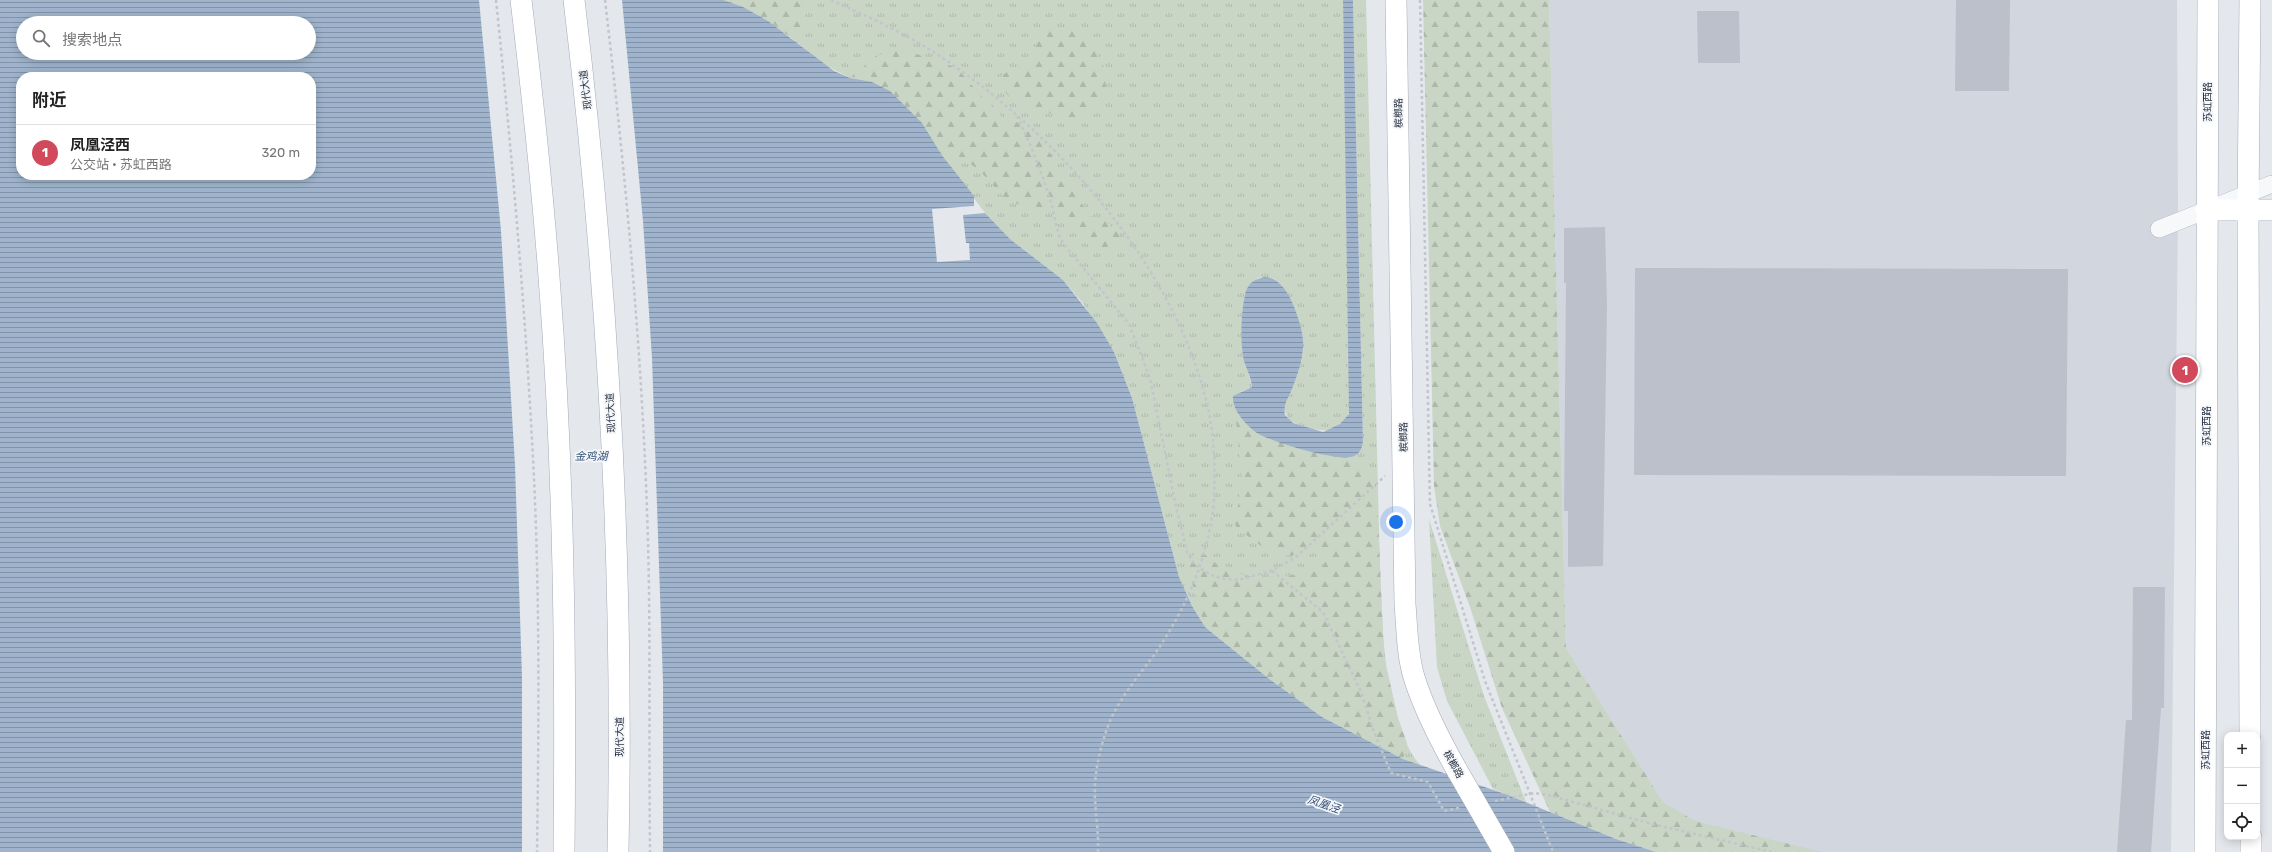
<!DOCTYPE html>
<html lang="zh">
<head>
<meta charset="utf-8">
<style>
	:root { --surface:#fff; --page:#f6f6f6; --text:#222; --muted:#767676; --line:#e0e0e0; --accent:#d1495b }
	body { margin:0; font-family:Rubik,"Noto Sans SC",sans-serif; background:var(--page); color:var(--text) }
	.controls { position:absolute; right:12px; bottom:12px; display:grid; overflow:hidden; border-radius:8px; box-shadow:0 2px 10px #0003 }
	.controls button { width:36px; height:36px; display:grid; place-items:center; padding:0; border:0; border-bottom:1px solid var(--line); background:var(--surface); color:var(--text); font:20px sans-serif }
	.you { position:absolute; left:1396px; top:522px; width:14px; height:14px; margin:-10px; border:3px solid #fff; border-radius:50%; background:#1a73e8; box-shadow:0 0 0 6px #1a73e833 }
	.badge { display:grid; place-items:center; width:26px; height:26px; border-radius:50%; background:var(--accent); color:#fff; font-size:13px; font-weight:700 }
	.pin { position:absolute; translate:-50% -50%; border:2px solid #fff; box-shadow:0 1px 4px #0006 }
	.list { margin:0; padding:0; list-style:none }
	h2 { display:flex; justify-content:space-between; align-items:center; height:52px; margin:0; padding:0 16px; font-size:17px }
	h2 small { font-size:13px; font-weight:400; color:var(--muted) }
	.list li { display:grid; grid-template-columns:26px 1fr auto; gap:12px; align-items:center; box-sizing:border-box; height:56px; padding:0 16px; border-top:1px solid var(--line) }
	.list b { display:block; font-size:15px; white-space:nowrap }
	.list p { margin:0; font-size:13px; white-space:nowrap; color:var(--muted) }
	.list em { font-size:13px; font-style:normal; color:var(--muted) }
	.icon { flex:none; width:22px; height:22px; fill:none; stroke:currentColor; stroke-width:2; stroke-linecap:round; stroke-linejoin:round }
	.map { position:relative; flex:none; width:2272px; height:852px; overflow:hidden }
	.search { position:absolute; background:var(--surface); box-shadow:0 2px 10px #0003; left:16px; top:16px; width:300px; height:44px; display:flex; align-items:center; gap:10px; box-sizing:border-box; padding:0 14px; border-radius:22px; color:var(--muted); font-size:15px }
	.panel { position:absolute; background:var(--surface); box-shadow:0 2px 10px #0003; left:16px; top:72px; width:300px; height:108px; border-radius:16px }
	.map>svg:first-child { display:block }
	.built { fill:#d2d6de }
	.grass { fill:url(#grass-tufts) }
	.forest { fill:url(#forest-firs) }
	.water { fill:url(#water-rules); fill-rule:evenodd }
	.pier { fill:#e4e7ec }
	.building { fill:#bbc0ca }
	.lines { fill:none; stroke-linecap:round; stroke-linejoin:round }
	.minor-casing { stroke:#a9aeb7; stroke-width:18 }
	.major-casing { stroke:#a3abb8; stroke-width:22 }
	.path { stroke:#c2c5cb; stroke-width:2.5; stroke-dasharray:3 3; stroke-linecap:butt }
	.minor { stroke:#f7f8fa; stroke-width:17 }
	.major { stroke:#fff; stroke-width:21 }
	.major-bridge-casing { stroke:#a3abb8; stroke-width:22; stroke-linecap:butt }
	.path-bridge { stroke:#c2c5cb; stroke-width:2.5; stroke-dasharray:3 3; stroke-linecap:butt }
	.major-bridge { stroke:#fff; stroke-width:21 }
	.labels { text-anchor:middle; stroke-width:3.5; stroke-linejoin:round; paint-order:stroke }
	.street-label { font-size:10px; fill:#2b3445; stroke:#f4f6f9 }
	.water-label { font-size:11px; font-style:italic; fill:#34527a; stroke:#f4f6f9 }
</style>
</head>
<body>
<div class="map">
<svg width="2272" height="852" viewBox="0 0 2272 852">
	<defs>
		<pattern id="grass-tufts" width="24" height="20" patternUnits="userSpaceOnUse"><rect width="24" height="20" fill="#c9d6c5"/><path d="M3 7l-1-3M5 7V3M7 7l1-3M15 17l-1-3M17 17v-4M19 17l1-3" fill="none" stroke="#adb8ab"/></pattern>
		<pattern id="forest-firs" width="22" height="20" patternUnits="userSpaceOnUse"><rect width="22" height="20" fill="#c9d6c5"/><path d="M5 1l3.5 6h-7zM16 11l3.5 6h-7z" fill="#adb8ab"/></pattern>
		<pattern id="water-rules" width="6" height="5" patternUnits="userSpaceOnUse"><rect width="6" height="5" fill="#9fb4cc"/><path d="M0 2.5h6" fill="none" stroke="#8293a7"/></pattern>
	</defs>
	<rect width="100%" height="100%" fill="#e4e7ec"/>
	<path class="built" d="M1549,0H2177L2178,211L2171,852H1694L1566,648Z"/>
	<g class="grass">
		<path d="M723,0H1343L1350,408C1345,440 1308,431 1289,420L1284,409C1288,390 1300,373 1303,353C1304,338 1299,325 1294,311C1287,294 1281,272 1258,278L1245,294L1242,321V348L1252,387L1240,392L1267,438L1279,442L1363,441L1353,0H1366L1380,572C1383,630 1383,719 1420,765L1403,759L1205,627L1192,606L1179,577L1132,398L1114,352L1082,302L1063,280L1010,239L985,213L941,154L850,78L823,64L791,37Z"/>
		<path d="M1429,519L1484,696L1526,802L1493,789L1447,701L1437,667Z"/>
	</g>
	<g class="forest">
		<path d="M723,0H797C806,18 810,21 802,41L797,43C776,23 750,10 723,0Z"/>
		<path d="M1423,0H1549L1566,648L1663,802L1695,821L1822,852H1656L1616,839L1550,812L1502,708L1471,610L1440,526L1434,486Z"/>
		<path d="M1067,26L1089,35L1104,68L1106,90L1102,99L1087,113L1080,116L1064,118L1010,98L1000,85L1001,77L1013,67C1038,68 1031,52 1039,37L1054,28Z"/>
		<path d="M892,50L907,51L945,63L958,69L980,95L993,106L1004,120L1020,123L1040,138L1069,182L1085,210L1090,216L1105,220L1118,233L1120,241L1117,250L1109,251L1090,245C1075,204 1048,216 1015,203C997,196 988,175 972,165C963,158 950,159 941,154L922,123L890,91L850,78L876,56Z"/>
		<path d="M1235,410L1255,432L1267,438L1309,452L1348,458L1355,462L1373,478L1377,496L1384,656L1398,718L1407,743L1403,759L1322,717L1268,678L1205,627L1190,576V560L1195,552L1203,553L1223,569L1256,578L1296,575L1321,570L1328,556L1323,549L1316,546C1280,568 1265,548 1237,528L1235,524L1242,481Z"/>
	</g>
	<g class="water">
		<path d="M0,0H723L743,7L768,21L834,71L850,78L872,82L890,91L922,123L941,154L974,196V206L932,209L937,262L970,260L969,243H966L963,215L985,213L1010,239L1063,280L1097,323L1114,352L1132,398L1179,577L1192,606L1205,627L1268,678L1322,717L1403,759L1508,795L1616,839L1656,852H0ZM23,23H309V53H23ZM21,77H311V175H21Z"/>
		<path d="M1343,0H1353L1363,441C1362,447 1361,453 1354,456C1340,463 1271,442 1257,433C1246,425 1232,410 1233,396L1252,387C1251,377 1247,370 1244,361C1240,344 1241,312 1245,295C1246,288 1251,281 1258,279C1284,268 1298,314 1302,333C1306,352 1299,371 1292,389C1288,399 1283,404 1285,415L1293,423L1323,432L1340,424L1349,414Z"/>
	</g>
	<path class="pier" d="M479,0H622L643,221L652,358L663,683V852H522V676L515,465L501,231Z"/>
	<g class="building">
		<path d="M1956,0H2010L2009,91H1955Z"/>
		<path d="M1697,11H1739L1740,63H1698Z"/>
		<path d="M1605,227L1607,305L1603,566L1568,567V511H1564L1566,283H1564V228Z"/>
		<path d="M1635,268L2068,269L2066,476L1634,475Z"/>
		<path d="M2133,587H2165L2164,708H2161L2151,852H2117L2126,720H2132Z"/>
	</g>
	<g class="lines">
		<defs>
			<path id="minor" d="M2159,229L2272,184"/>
			<g id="major">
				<path d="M521,0C532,92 542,185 549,277C564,469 566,660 564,852"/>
				<path d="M574,0C608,283 624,567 618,852"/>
				<path d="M1396,0L1405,604C1407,628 1407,654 1414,677C1424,710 1441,742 1458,772"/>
				<path d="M2250,0L2248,210L2250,735"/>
				<path d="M2206,210H2272"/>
				<path d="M2251,837V852"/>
				<path d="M2205,852L2208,0"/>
			</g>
		</defs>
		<use href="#minor" class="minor-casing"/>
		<use href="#major" class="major-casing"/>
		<g class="path">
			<path d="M496,0C511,146 524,293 532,440C540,577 539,715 537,852"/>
			<path d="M605,0C628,196 646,393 649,590C650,677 649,765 650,852"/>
			<path d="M831,0C869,17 909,35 944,59C1061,137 1183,276 1210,418C1215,446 1215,473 1214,502"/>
			<path d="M1420,0L1430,504L1485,681L1525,781"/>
			<path d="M1017,116C1030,143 1041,170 1050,199C1055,214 1055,229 1063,243L1129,324L1150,378L1175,502L1187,552L1194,564L1211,575L1224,579L1238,580L1271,571L1296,557L1385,476"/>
			<path d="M1272,571L1323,612L1361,692L1374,732L1391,773L1428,782L1444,811L1459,808"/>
			<path d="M1495,801L1534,793L1552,796L1652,824L1772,852"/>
		</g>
		<use href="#minor" class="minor"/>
		<use href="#major" class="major"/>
		<defs>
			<path id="major-bridge" d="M1458,772L1504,852"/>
		</defs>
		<use href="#major-bridge" class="major-bridge-casing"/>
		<g class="path-bridge">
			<path d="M1525,781L1553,852"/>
			<path d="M1098,852C1099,830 1094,808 1095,785C1096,766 1101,745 1108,726C1118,700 1137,678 1154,655C1186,609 1208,558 1214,502"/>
		</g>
		<use href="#major-bridge" class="major-bridge"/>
	</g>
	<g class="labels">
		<g class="street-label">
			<text transform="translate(585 90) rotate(-97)" y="4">现代大道</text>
			<text transform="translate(2207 102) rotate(-90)" y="4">苏虹西路</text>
			<text transform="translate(1398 113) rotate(-91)" y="4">槟榔路</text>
			<text transform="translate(610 413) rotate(-93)" y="4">现代大道</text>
			<text transform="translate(2206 426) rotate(-90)" y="4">苏虹西路</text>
			<text transform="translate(1403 437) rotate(-91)" y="4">槟榔路</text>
			<text transform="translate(619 737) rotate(-90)" y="4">现代大道</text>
			<text transform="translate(2205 750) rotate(-90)" y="4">苏虹西路</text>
			<text transform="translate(1454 764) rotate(61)" y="4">槟榔路</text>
		</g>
		<g class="water-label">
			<text x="591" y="460">金鸡湖</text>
			<text transform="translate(1324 804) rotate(19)" y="4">凤凰泾</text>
		</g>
	</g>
</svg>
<div class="controls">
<button>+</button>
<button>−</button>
<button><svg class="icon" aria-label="locate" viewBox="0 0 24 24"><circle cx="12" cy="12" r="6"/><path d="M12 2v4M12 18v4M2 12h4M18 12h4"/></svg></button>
</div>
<div class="you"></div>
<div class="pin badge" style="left:2185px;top:370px">1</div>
<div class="search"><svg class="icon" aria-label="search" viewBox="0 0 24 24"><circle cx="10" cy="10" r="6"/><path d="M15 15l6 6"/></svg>搜索地点</div>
<section class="panel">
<h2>附近<small></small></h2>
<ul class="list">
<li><span class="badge">1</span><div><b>凤凰泾西</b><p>公交站 · 苏虹西路</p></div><em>320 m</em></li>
</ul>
</section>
</div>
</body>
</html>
